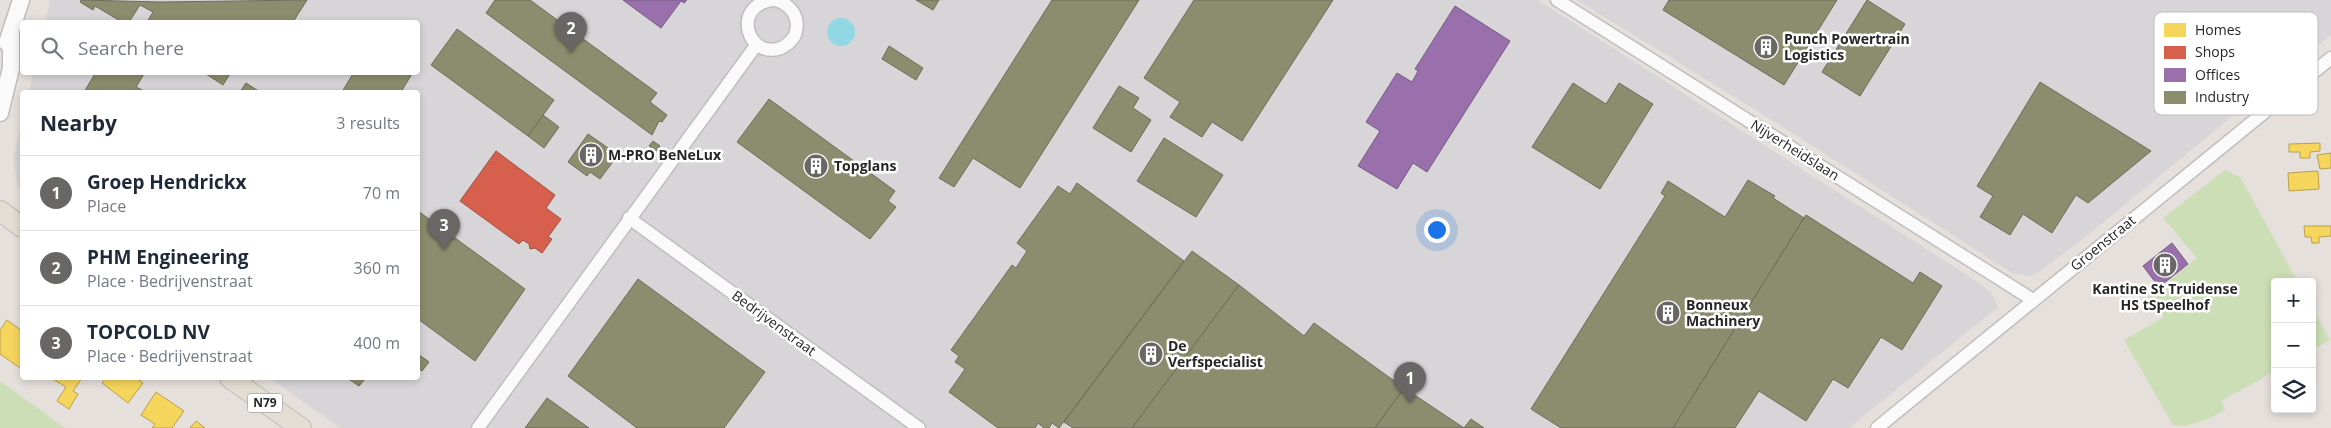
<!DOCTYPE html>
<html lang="en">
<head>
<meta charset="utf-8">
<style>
	:root { --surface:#fff; --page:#f2f2f3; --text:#1f2937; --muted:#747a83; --line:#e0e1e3; --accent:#696766 }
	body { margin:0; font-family:"Open Sans",sans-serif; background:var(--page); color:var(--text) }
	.controls { position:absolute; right:15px; bottom:15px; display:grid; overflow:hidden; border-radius:5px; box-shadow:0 2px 8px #0003 }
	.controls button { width:45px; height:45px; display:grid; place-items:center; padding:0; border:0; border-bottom:1px solid var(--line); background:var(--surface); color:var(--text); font:25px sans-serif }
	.you { position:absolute; left:1436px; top:229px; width:18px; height:18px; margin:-12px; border:4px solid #fff; border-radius:50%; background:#1a73e8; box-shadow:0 0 0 8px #1a73e833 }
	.badge { display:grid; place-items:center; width:32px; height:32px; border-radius:50%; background:var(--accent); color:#fff; font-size:16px; font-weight:700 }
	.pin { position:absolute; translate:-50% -41px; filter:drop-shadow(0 1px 2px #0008) }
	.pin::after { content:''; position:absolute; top:26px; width:18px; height:15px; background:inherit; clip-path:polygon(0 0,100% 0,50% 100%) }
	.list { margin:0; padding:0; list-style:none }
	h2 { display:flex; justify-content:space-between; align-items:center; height:65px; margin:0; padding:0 20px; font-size:21px }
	h2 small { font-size:16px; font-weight:400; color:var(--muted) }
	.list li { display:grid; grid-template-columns:32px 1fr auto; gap:15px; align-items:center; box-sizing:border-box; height:75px; padding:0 20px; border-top:1px solid var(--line) }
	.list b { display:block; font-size:19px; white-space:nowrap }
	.list p { margin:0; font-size:16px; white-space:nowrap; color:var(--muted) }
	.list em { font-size:16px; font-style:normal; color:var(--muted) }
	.icon { flex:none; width:28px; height:28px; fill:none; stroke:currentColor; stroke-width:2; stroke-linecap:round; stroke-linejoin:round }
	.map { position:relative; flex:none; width:2331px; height:428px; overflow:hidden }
	.search { position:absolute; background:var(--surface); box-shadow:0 2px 8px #0003; left:20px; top:20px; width:400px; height:55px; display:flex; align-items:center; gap:12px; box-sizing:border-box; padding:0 18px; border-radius:5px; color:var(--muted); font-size:19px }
	.panel { position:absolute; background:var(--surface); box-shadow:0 2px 8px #0003; left:20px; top:90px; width:400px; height:290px; border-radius:5px }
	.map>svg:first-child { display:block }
	.industrial { fill:#d8d5d8 }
	.green { fill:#ccdeb6 }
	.water { fill:#92d8e4 }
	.homes { fill:#f6d55c; stroke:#b8a04c }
	.shops { fill:#d6604d; stroke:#a14f41 }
	.offices { fill:#9970ab; stroke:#765a83 }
	.industry { fill:#8c8c6e; stroke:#6d6d58 }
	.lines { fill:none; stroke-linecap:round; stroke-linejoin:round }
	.minor-casing { stroke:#bfbdbd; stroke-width:15 }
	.tertiary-casing { stroke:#bfbdbd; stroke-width:19 }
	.primary-casing { stroke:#bebcbb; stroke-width:22 }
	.minor { stroke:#fbfafa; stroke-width:12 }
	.tertiary { stroke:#fbfafa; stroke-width:16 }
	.primary { stroke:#e4ddd3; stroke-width:20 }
	.labels { text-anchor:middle; stroke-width:5; stroke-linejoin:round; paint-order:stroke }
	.shield { fill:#fff; stroke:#676767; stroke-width:1 }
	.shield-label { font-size:12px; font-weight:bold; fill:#262626 }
	.poi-label { font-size:14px; font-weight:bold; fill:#262626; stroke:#fff; text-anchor:start }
	.street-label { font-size:14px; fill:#262626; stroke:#fff }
	.key { fill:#fff; stroke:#bebebe; stroke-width:1 }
	.key-label { font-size:14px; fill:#262626 }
</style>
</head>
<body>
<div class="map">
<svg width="2331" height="428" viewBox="0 0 2331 428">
	<rect width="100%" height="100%" fill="#e5e0dc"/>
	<g class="industrial">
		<path d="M50,0H1538L1970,277L1991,292L1998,307L1849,428H340L270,378H418V92H29L33,73L418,72V22H45Z"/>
		<path d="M1577,0H2331V35L2077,244L2039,272L2029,276L2012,273L1778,124Z"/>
		<path d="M22,119V193L18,186L13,159Z"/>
	</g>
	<g class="green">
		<path d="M2225,170L2240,177L2298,282H2275V371L2221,401L2225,410C2211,418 2190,428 2173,425L2124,340L2164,317L2148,297L2197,258L2163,218Z"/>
		<path d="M2312,307L2330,340L2312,350Z"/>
		<path d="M0,381L65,428H0Z"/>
	</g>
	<circle class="water" cx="841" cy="32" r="14"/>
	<g class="homes">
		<path d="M2320,143V151L2310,152V158H2300V152H2289V144Z"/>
		<path d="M2331,153V168L2320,169L2317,155Z"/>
		<path d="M2318,171L2319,189L2289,191L2288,173Z"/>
		<path d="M2304,226H2331V236L2319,237V243H2312L2311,237H2305Z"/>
		<path d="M7,320L22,331V364L20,368L0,354V330Z"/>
		<path d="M51,378H82L73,391L78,394L69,409L57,401L66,387Z"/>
		<path d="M106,378H136L143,383L128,403L102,383Z"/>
		<path d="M156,392L184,411L172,428H152L155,424L141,415Z"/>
		<path d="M196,421L205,428H190Z"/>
	</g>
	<path class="shops" d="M496,151L555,195L546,208L561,219L548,237L552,239L542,253L535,248L530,249L529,244L523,240L519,244L460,201Z"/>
	<g class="offices">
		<path d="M623,0H687L684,3L681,1L661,28Z"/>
		<path d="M1455,6L1510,41L1427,172L1413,163L1397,189L1358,166L1380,131L1366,122L1397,73L1412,82L1418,71L1415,69Z"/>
		<path d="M2172,243L2188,264L2159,287L2143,266Z"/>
	</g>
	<g class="industry">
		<path d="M81,0L160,2L307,0L293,22H147L153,12L140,5L129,22H122L95,6L93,10L80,2Z"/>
		<path d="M495,0H530L657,93L650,102L667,115L662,122L659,121L652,135L486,13Z"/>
		<path d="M916,0H939L933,10Z"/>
		<path d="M1052,0H1139L1020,188L973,158L954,187L939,178Z"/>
		<path d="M1194,0H1333L1242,141L1212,122L1202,137L1170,117L1180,102L1144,78Z"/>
		<path d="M1669,0H1837L1784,85L1663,10Z"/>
		<path d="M1867,0L1905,24L1860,96L1822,72Z"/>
		<path d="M457,29L554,100L528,136L431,65Z"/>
		<path d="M889,46L923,68L916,80L882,59Z"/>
		<path d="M96,72H142L144,74L136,87L146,92H84Z"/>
		<path d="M203,72H231L223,85Z"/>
		<path d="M354,72H413L401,92H342Z"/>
		<path d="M2040,82L2151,151L2088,203L2076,195L2052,233L2023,214L2010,235L1980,217L1993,196L1977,186Z"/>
		<path d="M246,83L260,92H240Z"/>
		<path d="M1573,83L1606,104L1619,83L1653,104L1600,189L1532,147Z"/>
		<path d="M1119,86L1139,98L1133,108L1151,120L1131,152L1093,128Z"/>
		<path d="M769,99L895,191L888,201L896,207L870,239L737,142Z"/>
		<path d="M543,115L559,127L544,148L528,136Z"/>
		<path d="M588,134L608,148L605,152L615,159L600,179L590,172L587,176L568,162Z"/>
		<path d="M1164,138L1223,175L1196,217L1137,181Z"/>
		<path d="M653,141L660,146L656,151L649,146Z"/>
		<path d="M1748,180L1775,196L1773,198L1804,218L1673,428H1561L1531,409L1665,196L1661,193L1668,181L1725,217Z"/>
		<path d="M1077,183L1184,261L1059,428L1052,423L1049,428H1044L1038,423L1035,428H998L949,392L965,369L955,362L959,356L951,350L1012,265L1016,268L1027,251L1017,243L1058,186L1070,194Z"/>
		<path d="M418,211L525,289L475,361L418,319Z"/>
		<path d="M1806,215L1913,283L1920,272L1942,286L1902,350L1881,337L1848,388L1833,379L1806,421L1759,391L1735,428H1673Z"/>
		<path d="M1192,251L1239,285L1132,428H1073L1064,422Z"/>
		<path d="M638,279L765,372L724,428H637L568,376Z"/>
		<path d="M1239,285L1304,336L1314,323L1404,388L1375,428H1132Z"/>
		<path d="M418,354L429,362L422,371L418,368Z"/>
		<path d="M347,378H366L359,386Z"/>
		<path d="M1404,388L1464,428L1471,419L1484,428H1375Z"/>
		<path d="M547,398L589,428H525Z"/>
	</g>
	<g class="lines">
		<defs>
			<g id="minor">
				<path d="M771,0C731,7 748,60 781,48C787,45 792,41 795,35C801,18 791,4 775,0"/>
				<path d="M1557,0L2033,300"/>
				<path d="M629,218L919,428"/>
				<path d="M478,428L757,44"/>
				<path d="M1877,428L2331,58"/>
			</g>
			<g id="tertiary">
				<path d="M7,43L21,0"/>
				<path d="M0,113L11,68V35"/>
			</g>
			<g id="primary">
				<path d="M0,211L22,227"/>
				<path d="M230,378L301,428"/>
			</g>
		</defs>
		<use href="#minor" class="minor-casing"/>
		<use href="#tertiary" class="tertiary-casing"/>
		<use href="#primary" class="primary-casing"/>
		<use href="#minor" class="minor"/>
		<use href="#tertiary" class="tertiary"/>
		<use href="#primary" class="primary"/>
	</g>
	<defs>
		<symbol id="building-disc" viewBox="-11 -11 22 22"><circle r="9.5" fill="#696766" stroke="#fff"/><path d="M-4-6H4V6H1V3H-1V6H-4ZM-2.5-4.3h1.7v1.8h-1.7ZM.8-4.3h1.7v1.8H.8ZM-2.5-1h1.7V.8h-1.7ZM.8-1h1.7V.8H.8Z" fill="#fff"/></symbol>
	</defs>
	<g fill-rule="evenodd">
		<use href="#building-disc" x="1752" y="33" width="28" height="28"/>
		<use href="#building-disc" x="577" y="141" width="28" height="28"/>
		<use href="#building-disc" x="802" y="152" width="28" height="28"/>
		<use href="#building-disc" x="2151" y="251" width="28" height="28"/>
		<use href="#building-disc" x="1654" y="299" width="28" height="28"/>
		<use href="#building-disc" x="1137" y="340" width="28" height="28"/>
	</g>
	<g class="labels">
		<rect class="shield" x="247.5" y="393.5" width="35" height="19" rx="4"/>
		<g class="shield-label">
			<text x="265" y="407">N79</text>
		</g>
		<g class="poi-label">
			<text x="1784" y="44">Punch Powertrain<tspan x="1784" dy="16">Logistics</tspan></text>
			<text x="608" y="160">M-PRO BeNeLux</text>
			<text x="834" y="171">Topglans</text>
			<text x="2165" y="294" text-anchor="middle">Kantine St Truidense<tspan x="2165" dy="16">HS tSpeelhof</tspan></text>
			<text x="1686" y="310">Bonneux<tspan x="1686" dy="16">Machinery</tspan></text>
			<text x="1168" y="351">De<tspan x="1168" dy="16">Verfspecialist</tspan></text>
		</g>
		<g class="street-label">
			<text transform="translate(1795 150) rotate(32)" y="5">Nijverheidslaan</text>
			<text transform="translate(2103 243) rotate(-39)" y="5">Groenstraat</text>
			<text transform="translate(774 323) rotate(36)" y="5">Bedrijvenstraat</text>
		</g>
	</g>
	<rect x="2154" y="12" width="164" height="103" rx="8" class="key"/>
	<rect x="2164" y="23" width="22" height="14" fill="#f6d55c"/>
	<rect x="2164" y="46" width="22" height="13" fill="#d6604d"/>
	<rect x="2164" y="68" width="22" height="14" fill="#9970ab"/>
	<rect x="2164" y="91" width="22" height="13" fill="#8c8c6e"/>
	<g class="key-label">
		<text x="2195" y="35">Homes</text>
		<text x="2195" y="57">Shops</text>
		<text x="2195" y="80">Offices</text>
		<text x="2195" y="102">Industry</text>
	</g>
</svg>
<div class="controls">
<button>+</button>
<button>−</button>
<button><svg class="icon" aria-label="layers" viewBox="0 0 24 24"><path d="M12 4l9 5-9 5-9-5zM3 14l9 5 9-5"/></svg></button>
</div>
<div class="you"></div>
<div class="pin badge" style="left:1410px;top:403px">1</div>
<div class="pin badge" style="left:571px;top:53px">2</div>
<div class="pin badge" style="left:444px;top:250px">3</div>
<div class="search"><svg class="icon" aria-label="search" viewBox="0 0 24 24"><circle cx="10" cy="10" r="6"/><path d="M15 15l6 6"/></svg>Search here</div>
<section class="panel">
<h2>Nearby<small>3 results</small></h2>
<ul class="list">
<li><span class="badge">1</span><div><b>Groep Hendrickx</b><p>Place</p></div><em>70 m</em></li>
<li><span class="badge">2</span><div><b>PHM Engineering</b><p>Place · Bedrijvenstraat</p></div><em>360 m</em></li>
<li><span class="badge">3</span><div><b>TOPCOLD NV</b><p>Place · Bedrijvenstraat</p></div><em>400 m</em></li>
</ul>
</section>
</div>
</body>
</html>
